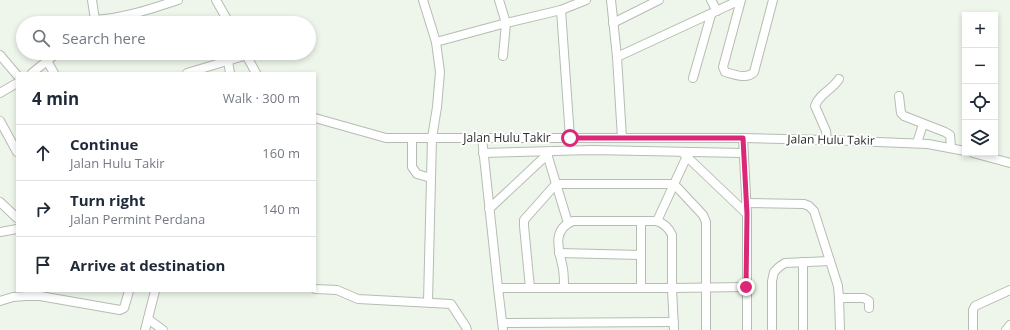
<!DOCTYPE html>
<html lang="en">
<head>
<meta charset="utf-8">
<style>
	:root { --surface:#fff; --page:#f6f6f7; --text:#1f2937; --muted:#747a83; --line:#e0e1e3 }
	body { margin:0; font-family:"Open Sans",sans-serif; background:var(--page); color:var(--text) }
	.controls { position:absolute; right:12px; top:12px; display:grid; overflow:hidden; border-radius:0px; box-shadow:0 2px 6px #0003 }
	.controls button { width:36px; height:36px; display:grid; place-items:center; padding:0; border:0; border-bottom:1px solid var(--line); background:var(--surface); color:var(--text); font:20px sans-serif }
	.stop { position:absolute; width:12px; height:12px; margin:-9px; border:3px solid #db2777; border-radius:50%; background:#fff }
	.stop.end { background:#db2777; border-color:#fff; box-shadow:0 1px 4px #0008 }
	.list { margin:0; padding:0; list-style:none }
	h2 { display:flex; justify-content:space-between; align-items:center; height:52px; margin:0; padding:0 16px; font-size:17px }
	h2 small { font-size:13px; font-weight:400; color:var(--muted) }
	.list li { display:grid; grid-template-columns:26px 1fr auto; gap:12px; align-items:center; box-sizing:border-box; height:56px; padding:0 16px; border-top:1px solid var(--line) }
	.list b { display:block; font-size:15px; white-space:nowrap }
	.list p { margin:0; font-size:13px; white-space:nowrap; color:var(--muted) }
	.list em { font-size:13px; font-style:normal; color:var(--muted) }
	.icon { flex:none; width:22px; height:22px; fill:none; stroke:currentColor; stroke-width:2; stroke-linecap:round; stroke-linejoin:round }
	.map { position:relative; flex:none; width:1010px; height:330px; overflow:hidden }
	.search { position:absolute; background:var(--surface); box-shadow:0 2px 6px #0003; left:16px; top:16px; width:300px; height:44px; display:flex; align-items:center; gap:10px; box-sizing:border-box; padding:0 14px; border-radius:22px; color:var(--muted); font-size:15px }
	.panel { position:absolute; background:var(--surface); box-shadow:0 2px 6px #0003; left:16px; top:72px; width:300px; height:220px; border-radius:0px }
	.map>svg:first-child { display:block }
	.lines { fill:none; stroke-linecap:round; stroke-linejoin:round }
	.minor-casing { stroke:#b5bdb2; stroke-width:10 }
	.minor { stroke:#fff; stroke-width:8 }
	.route { stroke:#db2777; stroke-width:5 }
	.labels { text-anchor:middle; stroke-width:4; stroke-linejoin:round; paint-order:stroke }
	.street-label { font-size:12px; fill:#2b2e2a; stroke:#fff }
</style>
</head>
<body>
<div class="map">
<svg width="1010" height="330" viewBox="0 0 1010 330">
	<rect width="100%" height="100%" fill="#eef6eb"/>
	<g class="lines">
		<defs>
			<g id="minor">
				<path d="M92,0L95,20L93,23"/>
				<path d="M216,0L229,23"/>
				<path d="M423,0L436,42"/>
				<path d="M499,0L506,23L503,56"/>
				<path d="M611,0L617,57L740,0"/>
				<path d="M711,0L717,11"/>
				<path d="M741,0L723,67L725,72C733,74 747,80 754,72L773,0"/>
				<path d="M561,10L570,138"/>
				<path d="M95,20C124,18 151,9 178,0"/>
				<path d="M613,23L659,0"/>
				<path d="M245,53L256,73"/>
				<path d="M0,55L17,75"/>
				<path d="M617,57L622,138"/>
				<path d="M47,61L54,73"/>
				<path d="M228,61L230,73"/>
				<path d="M32,73L57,53"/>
				<path d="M187,73L247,55"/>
				<path d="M693,78L711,15"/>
				<path d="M0,93L17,83"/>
				<path d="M899,96L901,113L904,116L945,132L950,135L951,147"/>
				<path d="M315,118L386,138H743L827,140L928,144L965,151"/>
				<path d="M0,121L17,152"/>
				<path d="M412,138V167L417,174L431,178"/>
				<path d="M482,138L498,288H672L746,287"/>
				<path d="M743,138L747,214V330"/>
				<path d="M827,140L826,131L815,106C819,94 832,90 839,79"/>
				<path d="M917,143L923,124"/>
				<path d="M682,152L747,214"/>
				<path d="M483,153L592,150L743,153"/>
				<path d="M973,153L1010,163"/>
				<path d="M547,154L568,223"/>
				<path d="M0,202L17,218"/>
				<path d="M746,203L804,204L809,206L814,211L838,286L839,298L840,330"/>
				<path d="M489,209L551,151"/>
				<path d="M641,221V288"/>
				<path d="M657,221L687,156"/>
				<path d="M0,232L17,229"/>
				<path d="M559,253L641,255"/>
				<path d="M803,262V330"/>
				<path d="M498,288L503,330"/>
				<path d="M530,288L524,226V220L556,184H674L703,215L706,222V330"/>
				<path d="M564,288C564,282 564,275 563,269C560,252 550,230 573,221H657C665,224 669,228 672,235V288L674,330"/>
				<path d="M315,289L337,290L358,299L451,304L466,327L467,330"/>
				<path d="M839,298H864L869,301V308"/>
				<path d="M0,301L13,297L26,296H40L120,310L124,308L129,291"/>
				<path d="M428,302L432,138L437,107L440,72L436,42L506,23L561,10L586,0"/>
				<path d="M148,319L163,330"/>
				<path d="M503,323L674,322"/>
				<path d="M145,330L155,291"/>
				<path d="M772,330V281L774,272L779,267L785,263L830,261"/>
				<path d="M973,330V310L975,306L1010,290"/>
				<path d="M1006,330L1010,325"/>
			</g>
		</defs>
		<use href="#minor" class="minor-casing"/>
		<use href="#minor" class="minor"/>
	</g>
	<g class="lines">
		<path class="route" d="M570,138H743L747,214L746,287"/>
	</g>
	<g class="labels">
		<g class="street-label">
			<text x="507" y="142">Jalan Hulu Takir</text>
			<text transform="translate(831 140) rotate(1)" y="4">Jalan Hulu Takir</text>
		</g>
	</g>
</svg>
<div class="controls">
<button>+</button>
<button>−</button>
<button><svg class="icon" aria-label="locate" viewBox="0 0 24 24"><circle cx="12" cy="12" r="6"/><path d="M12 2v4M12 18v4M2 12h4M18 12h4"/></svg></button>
<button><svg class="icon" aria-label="layers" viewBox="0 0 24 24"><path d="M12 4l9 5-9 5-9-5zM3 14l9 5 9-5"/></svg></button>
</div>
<div class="stop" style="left:570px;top:138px"></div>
<div class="stop end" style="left:746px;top:287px"></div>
<div class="search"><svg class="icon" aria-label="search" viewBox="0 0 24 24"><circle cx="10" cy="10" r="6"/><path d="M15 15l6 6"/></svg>Search here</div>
<section class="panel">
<h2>4 min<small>Walk · 300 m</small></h2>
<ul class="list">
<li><svg class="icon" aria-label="ahead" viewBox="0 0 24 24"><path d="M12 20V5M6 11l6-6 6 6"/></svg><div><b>Continue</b><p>Jalan Hulu Takir</p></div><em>160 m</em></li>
<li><svg class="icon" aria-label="right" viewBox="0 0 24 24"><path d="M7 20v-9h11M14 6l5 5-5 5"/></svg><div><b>Turn right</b><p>Jalan Permint Perdana</p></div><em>140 m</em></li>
<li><svg class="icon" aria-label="arrive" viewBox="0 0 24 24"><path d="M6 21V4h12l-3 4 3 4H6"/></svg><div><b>Arrive at destination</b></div></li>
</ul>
</section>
</div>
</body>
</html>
